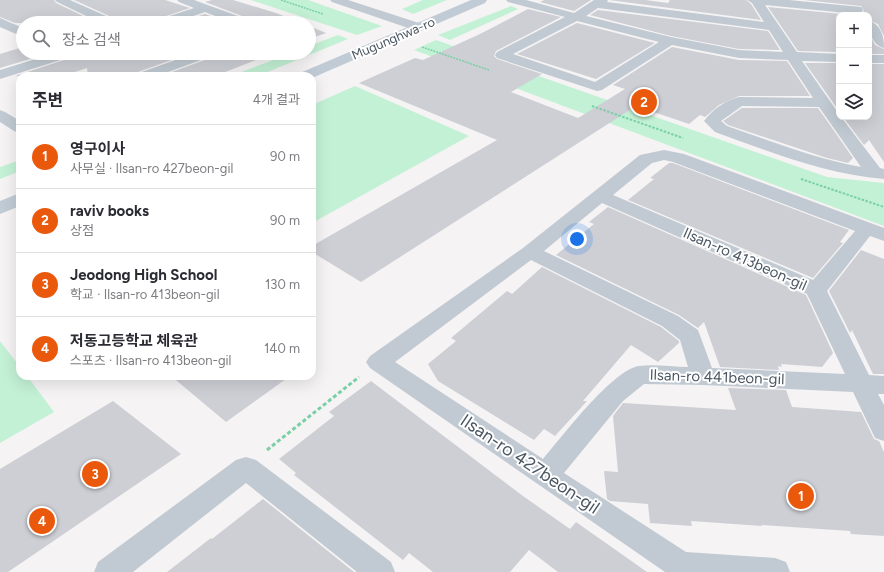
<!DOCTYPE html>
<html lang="ko">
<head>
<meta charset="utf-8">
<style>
	:root { --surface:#fff; --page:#f2f2f3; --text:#2b2b33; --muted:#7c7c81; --line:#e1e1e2; --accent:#ea580c }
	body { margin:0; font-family:Figtree,"Noto Sans KR",sans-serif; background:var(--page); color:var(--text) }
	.controls { position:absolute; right:12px; top:12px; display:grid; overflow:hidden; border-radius:8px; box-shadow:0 4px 16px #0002 }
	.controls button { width:36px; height:36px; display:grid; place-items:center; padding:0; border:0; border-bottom:1px solid var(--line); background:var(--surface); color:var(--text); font:20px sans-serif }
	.you { position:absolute; left:577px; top:239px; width:14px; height:14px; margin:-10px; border:3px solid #fff; border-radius:50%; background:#1a73e8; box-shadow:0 0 0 6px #1a73e833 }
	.badge { display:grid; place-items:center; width:26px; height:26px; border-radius:50%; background:var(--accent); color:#fff; font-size:13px; font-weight:700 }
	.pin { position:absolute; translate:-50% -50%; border:2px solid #fff; box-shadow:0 1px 4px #0006 }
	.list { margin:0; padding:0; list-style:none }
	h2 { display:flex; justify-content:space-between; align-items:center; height:52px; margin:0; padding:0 16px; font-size:17px }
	h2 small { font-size:13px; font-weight:400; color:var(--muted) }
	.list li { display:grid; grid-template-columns:26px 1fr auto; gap:12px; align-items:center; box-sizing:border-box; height:64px; padding:0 16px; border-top:1px solid var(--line) }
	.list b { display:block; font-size:15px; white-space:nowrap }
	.list p { margin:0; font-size:13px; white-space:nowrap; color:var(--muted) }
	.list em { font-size:13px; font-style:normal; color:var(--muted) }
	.icon { flex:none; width:22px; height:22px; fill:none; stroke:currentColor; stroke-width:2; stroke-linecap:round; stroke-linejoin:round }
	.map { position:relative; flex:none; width:884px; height:572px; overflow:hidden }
	.search { position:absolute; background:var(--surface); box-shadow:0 4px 16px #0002; left:16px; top:16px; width:300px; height:44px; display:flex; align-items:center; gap:10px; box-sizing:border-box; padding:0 14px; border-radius:22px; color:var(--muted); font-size:15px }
	.panel { position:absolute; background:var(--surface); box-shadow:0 4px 16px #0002; left:16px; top:72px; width:300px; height:308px; border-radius:12px }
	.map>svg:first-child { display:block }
	.green { fill:#c3f1d5 }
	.building { fill:#cdcfd5 }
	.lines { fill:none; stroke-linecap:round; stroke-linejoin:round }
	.path-far2 { stroke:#7ad0a6; stroke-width:1.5; stroke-dasharray:2 1; stroke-linecap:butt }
	.path-far1 { stroke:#7ad0a6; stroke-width:2; stroke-dasharray:2.5 1.5; stroke-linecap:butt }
	.path { stroke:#7ad0a6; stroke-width:3; stroke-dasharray:4 2.5; stroke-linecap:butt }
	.minor { fill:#c1cad2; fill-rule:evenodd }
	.secondary { fill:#c1cbd6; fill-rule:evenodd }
	.labels { text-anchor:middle; stroke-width:4; stroke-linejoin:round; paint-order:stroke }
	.far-street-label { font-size:13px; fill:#4a5661; stroke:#fff }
	.street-label { font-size:15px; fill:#4a5661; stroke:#fff }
	.near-street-label { font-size:18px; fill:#4a5661; stroke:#fff }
</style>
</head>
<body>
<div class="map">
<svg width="884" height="572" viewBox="0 0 884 572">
	<rect width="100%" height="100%" fill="#f5f3f3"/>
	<g class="green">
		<path d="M251,0H308L382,26L357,35Z"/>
		<path d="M423,0H447L413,14L402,9Z"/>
		<path d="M511,6L518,9L450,40L438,35Z"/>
		<path d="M338,35L348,39L258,76H231L291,53H309V46Z"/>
		<path d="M436,40L827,177L884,183V226L414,50Z"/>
		<path d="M355,86L469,136L312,223V105Z"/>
		<path d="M20,160V171L0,179V167Z"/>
		<path d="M0,341L20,367V376H27L54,412L0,443Z"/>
	</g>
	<g class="building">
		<path d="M0,0H54L56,3L98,23H15L0,17Z"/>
		<path d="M74,0H165L190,8L157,19L154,23H118L116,19Z"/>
		<path d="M212,0H233L276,13L301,23H252L250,19L205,2Z"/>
		<path d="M544,0H591L574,11L540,2Z"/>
		<path d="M609,0H645L668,3L670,0H746L751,4L761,20Z"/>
		<path d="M804,0H884V36L878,24L869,20V15H859L864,11L861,6Z"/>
		<path d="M768,7L852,15H839V52L798,51Z"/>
		<path d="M528,9L561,17L496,51L494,56L497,59L542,74L511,92L578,118L625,89L613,85L672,47L739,60L787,61L810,96H739L719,105L705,117L700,115L689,124L636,106L361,282L312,252V246L497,140L359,83L415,58L423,60L480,34Z"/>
		<path d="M598,10L768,31L780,50L739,49L671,36L590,15Z"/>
		<path d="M205,14L230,23H178Z"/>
		<path d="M577,23L655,43L596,79L517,54Z"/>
		<path d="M309,26L326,33L309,39Z"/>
		<path d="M869,33L875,45L884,49V54H869Z"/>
		<path d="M23,47V53H50L0,68V54Z"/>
		<path d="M76,53H191L138,72L136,76H88L87,68L63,76H15L73,57Z"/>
		<path d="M215,53H274L215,76H161L213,57Z"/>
		<path d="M805,63H839V111Z"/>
		<path d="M869,64H884V162L869,140L864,145L843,117H869Z"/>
		<path d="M742,108H818L853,158L848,163L827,158L728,125L723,121Z"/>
		<path d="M669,163H673L849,230L840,242L843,243L813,278L628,200L654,179L650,178Z"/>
		<path d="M608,207L806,295L833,353L822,367L781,364L782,367L778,366L779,370L720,367L704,322L698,328L679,315L556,255L594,224L589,222Z"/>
		<path d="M861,250L884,259V374H873L852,330L850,333L829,291Z"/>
		<path d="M542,267L661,327L679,341V343L658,362L631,345L583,401H587L555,436L544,429L534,440L438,381L428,364L456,341L451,338L507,291L512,294Z"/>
		<path d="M171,376H290L226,422Z"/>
		<path d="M371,381L523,496L570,529L576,522L647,572H558L529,550L510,572H433L409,553L403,560L294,475L296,473L279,459L334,416L329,412Z"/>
		<path d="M728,388L786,390L792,407L861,412L874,439L879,441L884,452V536L851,534L850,531L761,525L762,526L691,521L692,526L650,523L648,504L610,501L607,499L604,471L618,472L613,416L623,403L736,410Z"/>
		<path d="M113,401L181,454L8,572H0V469Z"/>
		<path d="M263,499L354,572H167L211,538L212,539Z"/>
	</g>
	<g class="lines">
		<g class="path-far2">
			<path d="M281,0L323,14"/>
			<path d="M422,47L489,70"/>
		</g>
		<g class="path-far1">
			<path d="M592,106L683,138"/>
			<path d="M801,179L884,207"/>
		</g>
		<path class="path" d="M267,450L359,377"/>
		<g class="minor">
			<path d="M55,0H70L115,20L117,23H101L57,2Z"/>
			<path d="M177,0H194L249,20L251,23H234L205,12L173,23H155L157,20L194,8L179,2Z"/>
			<path d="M330,0H348L422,24L424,27L422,30H414L332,2Z"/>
			<path d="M506,0H526L574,13L594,0H608L607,2L764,22L752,3L747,0H789L861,7L863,10L861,13L857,14L765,5L797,52L839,54V62L802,61L839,114V117H841L880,168L884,169V179C825,174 771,152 715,132L704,121C712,110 726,100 739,97L813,98L788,60L739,58L672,45L602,90L597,91L497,58L495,55L497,52L565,17L508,2ZM598,8L769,30L783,52L739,50L671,37L586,16ZM577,21L659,42L595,82L513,54ZM742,106L819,107L861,167C815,159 771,141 727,126L721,121Z"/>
			<path d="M0,18L23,28V37L0,27Z"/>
			<path d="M869,21C881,24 884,37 884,48C872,45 869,32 869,21Z"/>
			<path d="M55,53H75L73,56L0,79V70Z"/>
			<path d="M195,53H214L212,56L157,76H137L139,73Z"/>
			<rect x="869" y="55" width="15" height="8"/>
			<path d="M0,110L5,112L20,121V133L14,131L0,122Z"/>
			<path d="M664,150L684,154L884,228V241L870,236L827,291L869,375L884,376V394H878L884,405V441L875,438L853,392L703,385L644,384L623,401L564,473L686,552L775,558L786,562L790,572H665L370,368L366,362L370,356L523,248L640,155ZM664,160L673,162L855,231L813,280L613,195L652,163ZM602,203L807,294L845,374L712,368L698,330L678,316L544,251ZM531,260L662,326L680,340L688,367C672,367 655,364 639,366C612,370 562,437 543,459L395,362Z"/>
			<path d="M246,457L256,460L391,562L395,572H357L246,483L133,572H94L98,562L236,460Z"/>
		</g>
		<g class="secondary">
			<path d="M471,0H487L485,3L312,78V76H298L300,73Z"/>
			<path d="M20,193V206L0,214V201Z"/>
		</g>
	</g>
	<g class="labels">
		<g class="far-street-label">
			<text transform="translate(393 38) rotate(-23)" y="5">Mugunghwa-ro</text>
		</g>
		<g class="street-label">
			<text transform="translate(745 259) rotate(24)" y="5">Ilsan-ro 413beon-gil</text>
			<text transform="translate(717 377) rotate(2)" y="5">Ilsan-ro 441beon-gil</text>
		</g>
		<g class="near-street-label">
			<text transform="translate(530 464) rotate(34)" y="6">Ilsan-ro 427beon-gil</text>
		</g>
	</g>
</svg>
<div class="controls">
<button>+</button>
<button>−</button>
<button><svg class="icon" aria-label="layers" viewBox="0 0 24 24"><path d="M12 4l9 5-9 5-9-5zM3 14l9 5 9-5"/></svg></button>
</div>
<div class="you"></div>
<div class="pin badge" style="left:801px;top:496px">1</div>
<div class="pin badge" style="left:644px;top:102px">2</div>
<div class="pin badge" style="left:95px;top:474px">3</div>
<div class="pin badge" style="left:42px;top:521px">4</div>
<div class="search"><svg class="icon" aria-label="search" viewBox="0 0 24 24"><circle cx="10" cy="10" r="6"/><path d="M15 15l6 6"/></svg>장소 검색</div>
<section class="panel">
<h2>주변<small>4개 결과</small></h2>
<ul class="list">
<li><span class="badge">1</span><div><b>영구이사</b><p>사무실 · Ilsan-ro 427beon-gil</p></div><em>90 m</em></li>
<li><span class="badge">2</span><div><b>raviv books</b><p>상점</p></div><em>90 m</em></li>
<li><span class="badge">3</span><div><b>Jeodong High School</b><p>학교 · Ilsan-ro 413beon-gil</p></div><em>130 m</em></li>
<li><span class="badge">4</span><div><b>저동고등학교 체육관</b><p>스포츠 · Ilsan-ro 413beon-gil</p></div><em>140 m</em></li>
</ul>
</section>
</div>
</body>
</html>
